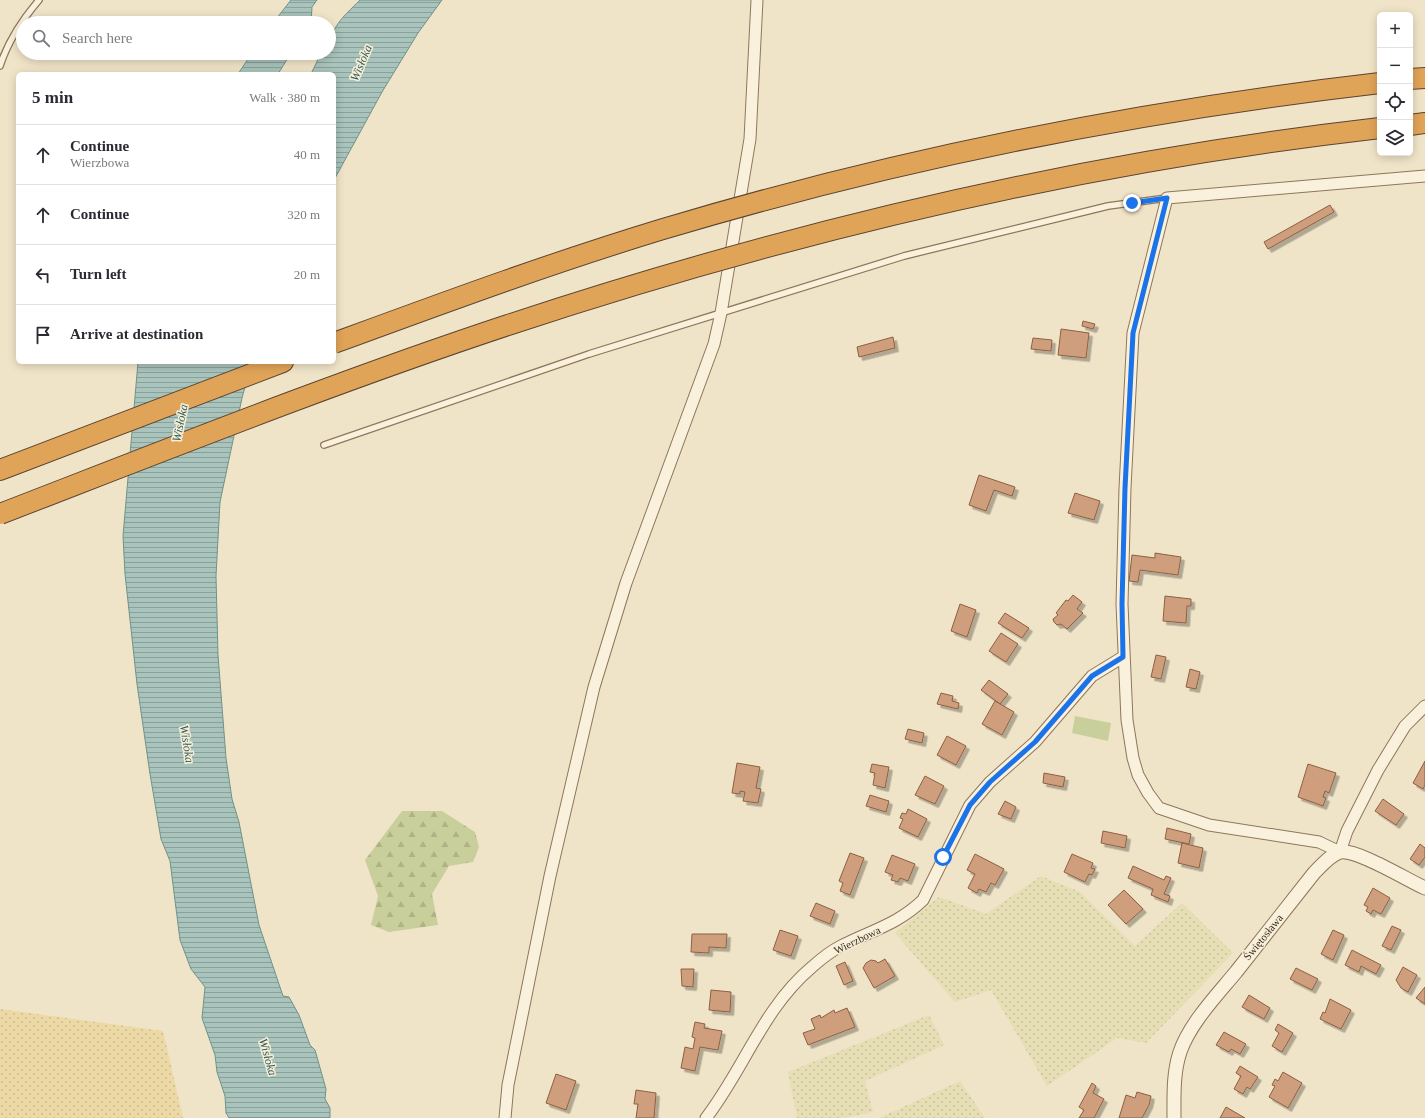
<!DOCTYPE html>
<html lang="en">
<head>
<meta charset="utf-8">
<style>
	:root { --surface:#fff; --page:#f7f7f7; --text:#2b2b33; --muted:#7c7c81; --line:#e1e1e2 }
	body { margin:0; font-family:Georgia,serif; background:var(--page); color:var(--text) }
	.controls { position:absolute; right:12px; top:12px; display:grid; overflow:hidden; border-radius:6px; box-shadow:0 2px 10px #0003 }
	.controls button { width:36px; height:36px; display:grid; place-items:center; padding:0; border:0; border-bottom:1px solid var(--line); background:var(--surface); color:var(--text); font:20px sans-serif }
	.stop { position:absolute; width:12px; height:12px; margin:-9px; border:3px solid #1a73e8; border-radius:50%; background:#fff }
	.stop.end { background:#1a73e8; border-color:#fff; box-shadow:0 1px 4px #0008 }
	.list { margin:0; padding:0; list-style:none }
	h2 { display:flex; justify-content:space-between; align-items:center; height:52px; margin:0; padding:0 16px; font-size:17px }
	h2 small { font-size:13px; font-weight:400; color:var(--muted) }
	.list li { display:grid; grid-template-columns:26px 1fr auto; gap:12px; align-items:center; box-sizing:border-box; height:60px; padding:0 16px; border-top:1px solid var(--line) }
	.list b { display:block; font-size:15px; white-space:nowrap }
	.list p { margin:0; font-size:13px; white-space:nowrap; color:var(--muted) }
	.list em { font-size:13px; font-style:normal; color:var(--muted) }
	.icon { flex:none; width:22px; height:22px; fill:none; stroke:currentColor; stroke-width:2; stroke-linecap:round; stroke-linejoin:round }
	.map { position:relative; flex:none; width:1425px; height:1118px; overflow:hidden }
	.search { position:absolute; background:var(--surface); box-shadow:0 2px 10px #0003; left:16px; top:16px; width:320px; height:44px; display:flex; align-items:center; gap:10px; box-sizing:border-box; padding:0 14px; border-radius:22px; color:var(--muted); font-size:15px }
	.panel { position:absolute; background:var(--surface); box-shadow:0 2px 10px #0003; left:16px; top:72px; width:320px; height:292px; border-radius:6px }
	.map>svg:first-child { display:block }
	.farmland { fill:url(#farmland-dots) }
	.forest { fill:url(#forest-firs) }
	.sand { fill:url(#sand-dots) }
	.pitch { fill:#c9cf9b }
	.water { fill:url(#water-rules); stroke:#6f938a }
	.building { fill:#cf9f7d; stroke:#8d5f41; filter:url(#shadow) }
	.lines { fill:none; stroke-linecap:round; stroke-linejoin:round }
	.service-casing { stroke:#8d765c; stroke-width:8 }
	.minor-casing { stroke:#8d765c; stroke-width:13 }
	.tertiary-casing { stroke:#8d765c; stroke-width:15 }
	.motorway-casing { stroke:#5b4430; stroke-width:22 }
	.service { stroke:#faf1dc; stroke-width:5.5 }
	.minor { stroke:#faf1dc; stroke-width:11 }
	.tertiary { stroke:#faf1dc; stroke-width:13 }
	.motorway { stroke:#e0a458; stroke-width:20 }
	.motorway-bridge-casing { stroke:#5b4430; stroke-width:22; stroke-linecap:butt }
	.motorway-bridge { stroke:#e0a458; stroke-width:20 }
	.route { stroke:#1a73e8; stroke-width:5 }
	.labels { text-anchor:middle; stroke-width:3; stroke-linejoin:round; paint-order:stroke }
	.street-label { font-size:11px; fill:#3d2e20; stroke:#f7eed8 }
	.water-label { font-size:12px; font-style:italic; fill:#2f5d5a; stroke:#f7eed8 }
</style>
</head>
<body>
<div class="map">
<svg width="1425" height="1118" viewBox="0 0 1425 1118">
	<defs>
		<pattern id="farmland-dots" width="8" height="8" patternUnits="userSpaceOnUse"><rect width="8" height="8" fill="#e6deb5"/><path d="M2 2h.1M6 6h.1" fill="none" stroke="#c6bf9b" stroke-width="1.8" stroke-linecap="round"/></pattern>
		<pattern id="forest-firs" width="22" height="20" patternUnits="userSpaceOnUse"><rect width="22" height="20" fill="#c9cf9b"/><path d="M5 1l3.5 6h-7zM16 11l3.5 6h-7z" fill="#aeb285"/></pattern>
		<pattern id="sand-dots" width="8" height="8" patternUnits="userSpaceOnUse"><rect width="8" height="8" fill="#ecd9a5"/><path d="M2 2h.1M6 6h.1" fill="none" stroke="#cbbb8e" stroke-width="1.8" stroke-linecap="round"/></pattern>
		<pattern id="water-rules" width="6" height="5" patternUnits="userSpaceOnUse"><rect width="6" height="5" fill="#a9c4bc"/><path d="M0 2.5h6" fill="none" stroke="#8ba098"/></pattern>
		<filter id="shadow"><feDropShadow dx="3.5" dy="3.5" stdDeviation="0" flood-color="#0004"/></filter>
	</defs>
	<rect width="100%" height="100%" fill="#f0e4c8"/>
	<g class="farmland">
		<path d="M1041,876L1080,892L1135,946L1182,903L1233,953L1146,1043L1117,1038L1047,1086L991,990L955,1002L895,933L939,897L986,914Z"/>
		<path d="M929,1015L944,1045L865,1081L873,1112L843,1118H797L788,1072Z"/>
		<path d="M960,1081L985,1118H879Z"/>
	</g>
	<path class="forest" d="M402,811H442L475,832L479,847L473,862L449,866L432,894L438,925L389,932L371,925L378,896L365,860Z"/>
	<path class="sand" d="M0,1009L163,1031L183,1118H0Z"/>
	<path class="pitch" d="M1075,716L1111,723L1108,741L1072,733Z"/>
	<g class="water">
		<path d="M291,0H317L312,7L311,23H273Z"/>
		<path d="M360,0H442L418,33L382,92L334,180V74H311L321,53H329C329,28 343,17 360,0Z"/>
		<path d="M252,53H291L278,74H238Z"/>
		<path d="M138,362H252L242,398L220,502L216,576L218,655L226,758L232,799L239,822L259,925L283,996L289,997L299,1015L310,1045L315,1050L326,1089L325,1099L330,1108V1118H229L226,1113L225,1096L217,1072L215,1055L202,1018L205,987L191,969L180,940L170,861L161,839L150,774L137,684L125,574L123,536Z"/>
	</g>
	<g class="building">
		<path d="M1330,205L1334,212L1268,249L1264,242Z"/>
		<path d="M1083,321L1095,324L1093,329L1082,326Z"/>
		<path d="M1061,329L1089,333L1086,358L1058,355Z"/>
		<path d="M893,337L895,348L859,357L857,347Z"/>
		<path d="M1033,338L1052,340L1051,351L1031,349Z"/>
		<path d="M979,475L1015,487L1012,496L994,490L986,511L969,505Z"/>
		<path d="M1075,493L1100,501L1094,520L1068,513Z"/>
		<path d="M1155,553L1181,557L1178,575L1140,570L1138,582L1129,581L1132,555L1155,558Z"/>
		<path d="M1073,595L1082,602L1077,609L1083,613L1067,629L1061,624L1057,625L1054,622L1053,619L1058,615L1056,613L1066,600L1068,601Z"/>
		<path d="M1165,596L1191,599V606H1187L1186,623L1163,621Z"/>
		<path d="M960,604L976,610L967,637L951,631Z"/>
		<path d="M1005,613L1029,628L1022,638L998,623Z"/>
		<path d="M1001,633L1018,644L1006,662L989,651Z"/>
		<path d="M1156,655L1166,657L1161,679L1151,677Z"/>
		<path d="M1190,669L1200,672L1196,689L1186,687Z"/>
		<path d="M989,680L1008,694L1000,704L981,690Z"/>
		<path d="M941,693L953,696L952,701L959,703L958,709L937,704Z"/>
		<path d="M995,701L1014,712L1002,735L982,724Z"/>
		<path d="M908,729L924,733L922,743L905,739Z"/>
		<path d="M947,736L966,746L956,765L937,755Z"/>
		<path d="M1425,761V785L1423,789L1413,783Z"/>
		<path d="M737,763L760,767L756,788L761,789L758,803L743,801L745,792L740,791V794L732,793Z"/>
		<path d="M872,764L889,767L885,788L873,785L875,773L870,772Z"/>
		<path d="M1308,764L1336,773L1329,793L1325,791L1323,797L1326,798L1323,806L1298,797Z"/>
		<path d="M1044,773L1065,777L1063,787L1043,783Z"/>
		<path d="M925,776L944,786L935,804L915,795Z"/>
		<path d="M870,795L889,801L886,812L866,806Z"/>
		<path d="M1383,799L1404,814L1396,825L1375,811Z"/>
		<path d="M1005,801L1016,807L1011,819L998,814Z"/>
		<path d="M908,809L927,819L918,837L899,828L903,819L900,818L902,813L906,814Z"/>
		<path d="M1167,828L1191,834L1189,844L1165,839Z"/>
		<path d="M1103,831L1127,836L1125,848L1101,843Z"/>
		<path d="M1182,843L1203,848L1199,868L1178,863Z"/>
		<path d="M1420,844L1425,848V857L1419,865L1410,859Z"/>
		<path d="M850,853L864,858L850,895L840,891L843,883L839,881Z"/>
		<path d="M975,854L1004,869L995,885L991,883L986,892L979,889L977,893L968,888L975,874L967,870Z"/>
		<path d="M1072,854L1093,863L1091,868L1095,869L1092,875L1089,874L1085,882L1064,872Z"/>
		<path d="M892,855L915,864L908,881L900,878L898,882L891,880L893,875L885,872Z"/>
		<path d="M1133,866L1164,880L1166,876L1171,878L1164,894L1170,896L1168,902L1151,895L1153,889L1128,878Z"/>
		<path d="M1373,888L1390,898L1381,914L1373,910L1371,914L1366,911L1368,907L1364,905Z"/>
		<path d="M1124,890L1143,909L1126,924L1108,905Z"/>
		<path d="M816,903L835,911L830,924L810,916Z"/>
		<path d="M1392,926L1401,930L1391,950L1382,946Z"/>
		<path d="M780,930L798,936L791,956L773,950Z"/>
		<path d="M1333,930L1344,935L1333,960L1321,954Z"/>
		<path d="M692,934H727L726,948L709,947V953L691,952Z"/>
		<path d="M1352,950L1381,965L1376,974L1361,966L1359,972L1345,965Z"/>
		<path d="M885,959L895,976L874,988L863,968L866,963L871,960L876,961L878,963Z"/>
		<path d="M845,962L853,981L844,985L836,966Z"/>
		<path d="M1403,967L1417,975L1408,992L1401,988L1396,980Z"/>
		<path d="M1296,968L1318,979L1312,990L1290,979Z"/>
		<path d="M681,969H694L693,987L682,986Z"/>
		<path d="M1425,987V1004L1416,998Z"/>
		<path d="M711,990L731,992L730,1012L709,1010Z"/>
		<path d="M1249,995L1270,1008L1264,1019L1242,1007Z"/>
		<path d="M1330,999L1351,1010L1341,1029L1320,1019L1323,1012L1325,1013Z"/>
		<path d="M847,1008L855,1027L808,1045L803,1033L815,1029L811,1019L820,1015L821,1018L834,1010L835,1013Z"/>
		<path d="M695,1022L705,1024L704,1028L722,1031L718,1050L700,1047L695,1071L681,1068L685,1047L693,1049L695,1038L692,1037Z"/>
		<path d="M1278,1024L1293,1033L1282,1052L1272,1046L1279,1033L1275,1030Z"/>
		<path d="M1224,1032L1246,1044L1240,1054L1231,1049L1229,1052L1216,1045Z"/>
		<path d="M1240,1066L1258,1077L1250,1089L1247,1087L1243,1094L1234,1089L1241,1076L1236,1073Z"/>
		<path d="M1283,1072L1302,1083L1288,1108L1269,1097L1275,1086L1272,1085L1275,1079L1278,1081Z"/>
		<path d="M556,1074L576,1081L566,1110L546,1103Z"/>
		<path d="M1092,1083L1096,1086L1093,1093L1104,1099L1094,1118H1079L1084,1110L1079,1107Z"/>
		<path d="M636,1090L656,1093L654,1118H636L638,1104H634Z"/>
		<path d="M1137,1092L1151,1096L1149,1105L1142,1118H1119L1126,1095L1135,1098Z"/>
		<path d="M1226,1107L1245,1118H1220Z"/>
	</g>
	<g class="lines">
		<defs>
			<g id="service">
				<path d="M0,66C8,41 22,20 39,0"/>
				<path d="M324,445L589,354L904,256L1108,206L1167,198"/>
			</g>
			<g id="minor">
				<path d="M1425,176L1167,198L1133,333L1125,488L1122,604L1127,720L1133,758L1138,775L1148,793L1159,808L1209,825L1319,842L1340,852L1347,831L1378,770L1405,726L1425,706"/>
				<path d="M505,1118L508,1085L550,876L594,687L626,583L714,344L721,313L750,139L757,0"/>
				<path d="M706,1118C744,1069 763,1008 812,967C821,959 831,951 841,946C872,930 897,925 923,900L970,805L990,782L1035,742L1092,676L1123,657"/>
			</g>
			<path id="tertiary" d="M1174,1118C1174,1096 1173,1073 1180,1052C1190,1023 1217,995 1236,972C1262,939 1288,906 1314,873C1321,866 1330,855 1340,852C1357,849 1407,880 1425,888"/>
			<g id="motorway">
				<path d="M1410,79L1425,78"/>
				<path d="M1410,125L1425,123"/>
				<path d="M0,470L283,362"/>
			</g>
		</defs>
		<use href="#service" class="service-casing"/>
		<use href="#minor" class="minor-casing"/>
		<use href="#tertiary" class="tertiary-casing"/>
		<use href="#motorway" class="motorway-casing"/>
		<use href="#service" class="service"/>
		<use href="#minor" class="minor"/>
		<use href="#tertiary" class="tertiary"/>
		<use href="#motorway" class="motorway"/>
		<defs>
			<g id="motorway-bridge">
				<path d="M334,343C443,303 551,263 663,229C897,159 1137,111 1380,83"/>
				<path d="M0,514C168,449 336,382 508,325C792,231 1083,162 1380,128"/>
			</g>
		</defs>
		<use href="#motorway-bridge" class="motorway-bridge-casing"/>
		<use href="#motorway-bridge" class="motorway-bridge"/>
	</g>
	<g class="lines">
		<path class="route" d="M943,857L970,805L990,782L1035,742L1092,676L1123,657L1122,604L1125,488L1133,333L1167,198L1132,203"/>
	</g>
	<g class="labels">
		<g class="street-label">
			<text transform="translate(1263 937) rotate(-51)" y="4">Świętosława</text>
			<text transform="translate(857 940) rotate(-26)" y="4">Wierzbowa</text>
		</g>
		<g class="water-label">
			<text transform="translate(361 63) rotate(-67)" y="4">Wisłoka</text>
			<text transform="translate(180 423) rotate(-78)" y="4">Wisłoka</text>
			<text transform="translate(187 744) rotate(81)" y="4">Wisłoka</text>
			<text transform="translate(268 1057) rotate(74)" y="4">Wisłoka</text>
		</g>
	</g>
</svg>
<div class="controls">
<button>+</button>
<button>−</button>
<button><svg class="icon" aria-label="locate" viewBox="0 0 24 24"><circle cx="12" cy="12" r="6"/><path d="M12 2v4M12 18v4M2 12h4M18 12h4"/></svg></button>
<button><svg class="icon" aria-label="layers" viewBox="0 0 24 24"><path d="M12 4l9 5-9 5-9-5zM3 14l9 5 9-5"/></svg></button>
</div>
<div class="stop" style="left:943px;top:857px"></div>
<div class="stop end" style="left:1132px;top:203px"></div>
<div class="search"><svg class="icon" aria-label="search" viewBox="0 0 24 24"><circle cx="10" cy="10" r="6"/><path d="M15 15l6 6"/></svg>Search here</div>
<section class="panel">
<h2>5 min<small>Walk · 380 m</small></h2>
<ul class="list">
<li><svg class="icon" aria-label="ahead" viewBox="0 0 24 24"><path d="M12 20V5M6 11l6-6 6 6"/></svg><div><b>Continue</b><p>Wierzbowa</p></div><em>40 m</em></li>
<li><svg class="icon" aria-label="ahead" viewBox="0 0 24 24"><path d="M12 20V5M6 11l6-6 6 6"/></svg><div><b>Continue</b></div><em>320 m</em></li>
<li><svg class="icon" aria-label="left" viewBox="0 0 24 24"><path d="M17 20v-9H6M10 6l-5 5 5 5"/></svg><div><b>Turn left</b></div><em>20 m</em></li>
<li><svg class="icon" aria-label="arrive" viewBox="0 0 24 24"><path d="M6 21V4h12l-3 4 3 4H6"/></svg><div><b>Arrive at destination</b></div></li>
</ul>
</section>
</div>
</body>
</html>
